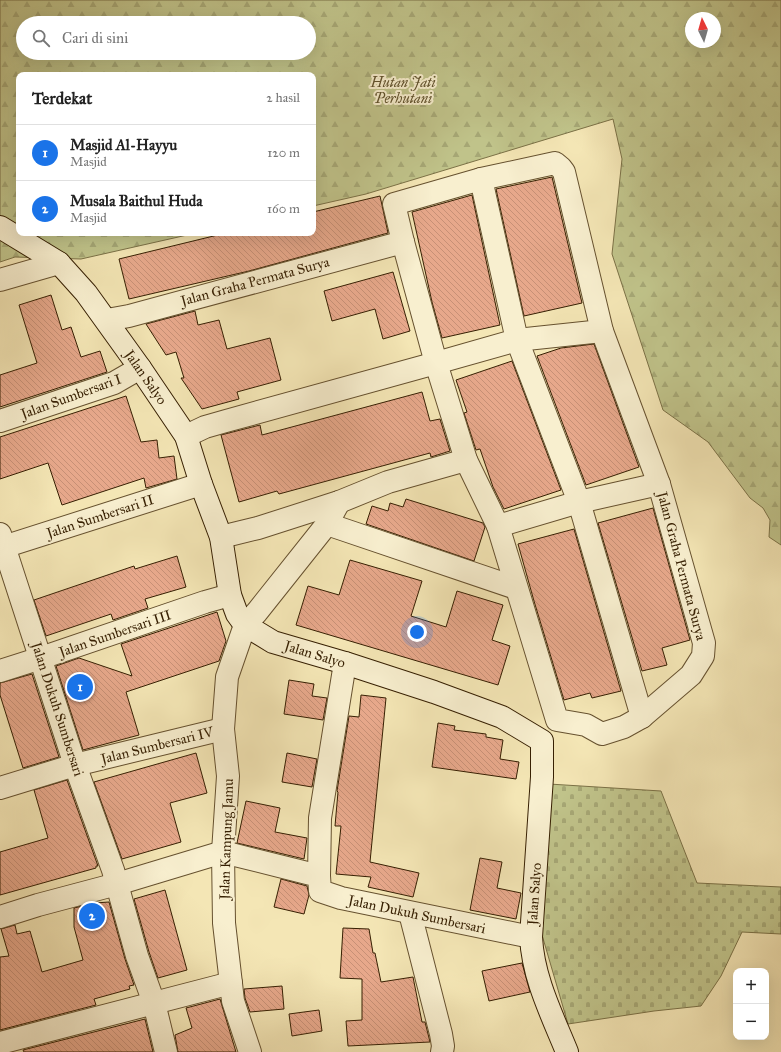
<!DOCTYPE html>
<html lang="id">
<head>
<meta charset="utf-8">
<style>
	:root { --surface:#fff; --page:#f2f2f2; --text:#222; --muted:#767676; --line:#e0e0e0; --accent:#1a73e8 }
	body { margin:0; font-family:"IM FELL Great Primer",serif; background:var(--page); color:var(--text) }
	.controls { position:absolute; right:12px; bottom:12px; display:grid; overflow:hidden; border-radius:8px; box-shadow:0 4px 16px #0002 }
	.controls button { width:36px; height:36px; display:grid; place-items:center; padding:0; border:0; border-bottom:1px solid var(--line); background:var(--surface); color:var(--text); font:20px sans-serif }
	.compass { position:absolute; left:685px; top:12px; width:36px; height:36px; border-radius:50%; background:var(--surface); box-shadow:0 4px 16px #0002; rotate:355deg }
	.you { position:absolute; left:417px; top:632px; width:14px; height:14px; margin:-10px; border:3px solid #fff; border-radius:50%; background:#1a73e8; box-shadow:0 0 0 6px #1a73e833 }
	.badge { display:grid; place-items:center; width:26px; height:26px; border-radius:50%; background:var(--accent); color:#fff; font-size:13px; font-weight:700 }
	.pin { position:absolute; translate:-50% -50%; border:2px solid #fff; box-shadow:0 1px 4px #0006 }
	.list { margin:0; padding:0; list-style:none }
	h2 { display:flex; justify-content:space-between; align-items:center; height:52px; margin:0; padding:0 16px; font-size:17px }
	h2 small { font-size:13px; font-weight:400; color:var(--muted) }
	.list li { display:grid; grid-template-columns:26px 1fr auto; gap:12px; align-items:center; box-sizing:border-box; height:56px; padding:0 16px; border-top:1px solid var(--line) }
	.list b { display:block; font-size:15px; white-space:nowrap }
	.list p { margin:0; font-size:13px; white-space:nowrap; color:var(--muted) }
	.list em { font-size:13px; font-style:normal; color:var(--muted) }
	.icon { flex:none; width:22px; height:22px; fill:none; stroke:currentColor; stroke-width:2; stroke-linecap:round; stroke-linejoin:round }
	.map { position:relative; flex:none; width:781px; height:1052px; overflow:hidden }
	.search { position:absolute; background:var(--surface); box-shadow:0 4px 16px #0002; left:16px; top:16px; width:300px; height:44px; display:flex; align-items:center; gap:10px; box-sizing:border-box; padding:0 14px; border-radius:22px; color:var(--muted); font-size:15px }
	.panel { position:absolute; background:var(--surface); box-shadow:0 4px 16px #0002; left:16px; top:72px; width:300px; height:164px; border-radius:8px }
	.map>svg:first-child { display:block }
	.forest { fill:url(#forest-firs); stroke:#7b7146; fill-rule:evenodd }
	.cemetery { fill:url(#cemetery-stones); stroke:#7b7146 }
	.building { fill:url(#building-back-hatch); stroke:#361f02 }
	.lines { fill:none; stroke-linecap:round; stroke-linejoin:round }
	.street-casing { stroke:#66512f; stroke-width:24 }
	.secondary-casing { stroke:#361f02; stroke-width:24 }
	.street { stroke:#f8efcf; stroke-width:22 }
	.secondary { stroke:#f8efcf; stroke-width:22 }
	.labels { text-anchor:middle; stroke-width:4; stroke-linejoin:round; paint-order:stroke }
	.park-label { font-size:14px; font-style:italic; fill:#5f502b; stroke:#f8efcf }
	.street-label { font-size:14px; fill:#361f02; stroke:#f8efcf }
</style>
</head>
<body>
<div class="map">
<svg width="781" height="1052" viewBox="0 0 781 1052">
	<defs>
		<pattern id="forest-firs" width="22" height="20" patternUnits="userSpaceOnUse"><rect width="22" height="20" fill="#c0c38a"/><path d="M5 1l3.5 6h-7zM16 11l3.5 6h-7z" fill="#a6a775"/></pattern>
		<pattern id="cemetery-stones" width="16" height="16" patternUnits="userSpaceOnUse"><rect width="16" height="16" fill="#c0c38a"/><path d="M2 7V4a2 2 0 0 1 4 0v3zM10 15v-3a2 2 0 0 1 4 0v3z" fill="#a6a775"/></pattern>
		<pattern id="building-back-hatch" width="6" height="6" patternUnits="userSpaceOnUse"><rect width="6" height="6" fill="#e7a88b"/><path d="M-1 5l2 2M0 0l6 6M5-1l2 2" fill="none" stroke="#c79076"/></pattern>
	</defs>
	<rect width="100%" height="100%" fill="#f4e6b5"/>
	<filter id="stains"><feTurbulence type="fractalNoise" baseFrequency=".005" numOctaves="4"/><feColorMatrix values="0 0 0 0 .2 0 0 0 0 .09 0 0 0 0 .02 0 0 0 .5 -.17"/></filter>
	<radialGradient id="worn" r=".72"><stop offset=".6" stop-color="#630" stop-opacity="0"/><stop offset="1" stop-color="#630" stop-opacity=".3"/></radialGradient>
	<path class="forest" d="M0,0H781V545L769,537L770,520L763,508L750,498L708,442L663,410L612,254L622,159L613,119L366,194L313,206V75H19V233H196L81,259L15,257L0,262ZM691,18H715V42H691ZM23,23H309V53H23Z"/>
	<path class="cemetery" d="M549,784L661,791L697,883L781,887V934L742,932L721,976L701,1006L654,1011L568,1024L540,928Z"/>
	<g class="building">
		<path d="M552,177L582,303L524,316L496,189Z"/>
		<path d="M472,195L500,325L442,338L432,302L412,212Z"/>
		<path d="M380,196L388,233L249,271L129,299L119,259L226,233H313V212Z"/>
		<path d="M393,272L410,331L383,339L375,309L332,321L324,291Z"/>
		<path d="M51,295L62,330L71,327L81,357L100,351L107,372L0,407V375L37,363L19,305Z"/>
		<path d="M195,311L198,325L219,320L227,349L270,338L281,380L237,392L239,399L202,409L181,378H184L176,352L166,355L146,324Z"/>
		<path d="M594,344L639,467L586,485L537,356L561,348Z"/>
		<path d="M512,361L561,490L504,509L493,487L480,449L476,450L464,413L467,412L456,380Z"/>
		<path d="M422,392L430,421L440,419L450,451L431,457L430,453L279,494L277,491L239,502L221,435L260,425L262,435Z"/>
		<path d="M126,396L141,442L157,440L159,458L174,456L177,479L146,488L144,478L62,505L48,463L0,479V437Z"/>
		<path d="M406,499L483,523L485,527L474,561L366,524L372,506L388,511L390,503L403,507Z"/>
		<path d="M653,508L690,640L662,648L667,665L642,671L598,523Z"/>
		<path d="M574,529L621,691L592,698L590,693L564,700L534,601L518,544Z"/>
		<path d="M177,556L186,587L145,599L148,608L113,620L111,614L46,636L34,600L134,566L135,569Z"/>
		<path d="M350,560L422,581L411,616L446,627L457,591L503,605L492,640L510,646L498,685L296,625L308,586L339,595Z"/>
		<path d="M217,612L226,641L219,661L126,692L139,735L83,750L56,666L79,658L132,676L121,644Z"/>
		<path d="M32,674L59,757L23,768L0,695V683Z"/>
		<path d="M289,680L314,684L312,696L327,698L323,720L284,714Z"/>
		<path d="M361,695L386,698L370,862L419,873L413,897L368,887L371,877L336,874L341,826H335L338,792L337,791L349,716L359,717Z"/>
		<path d="M438,723L455,726L454,730L486,734V737L503,740L500,759L519,762L516,779L432,767Z"/>
		<path d="M196,753L207,793L170,803L181,842L122,859L94,782Z"/>
		<path d="M287,753L317,759L312,787L282,782Z"/>
		<path d="M67,780L98,866H96V868L0,895V852L48,838L34,790Z"/>
		<path d="M246,801L280,808L275,832L307,838L304,859L237,843Z"/>
		<path d="M480,858L502,862L497,888L521,893L516,919L470,910Z"/>
		<path d="M281,879L307,886L309,895L304,914L274,907Z"/>
		<path d="M165,890L187,970L158,978L149,952L134,899Z"/>
		<path d="M109,902L125,959L134,985L129,986L130,989L94,999L96,1005L0,1030V957L9,956L1,929L15,925L17,934L30,931L42,972L83,960L74,927V908L95,903Z"/>
		<path d="M343,928L369,929L373,953H375L381,982L413,977L422,1022H425L430,1042L348,1046L346,1021L362,1020V979L340,978Z"/>
		<path d="M522,963L530,992L489,1001L482,971Z"/>
		<path d="M282,986L284,1009L250,1012L245,998L244,989Z"/>
		<path d="M220,999L236,1052H178L175,1035L192,1028L186,1008Z"/>
		<path d="M319,1010L322,1031L292,1036L289,1014Z"/>
		<path d="M145,1019L153,1052H24L23,1050Z"/>
	</g>
	<g class="lines">
		<defs>
			<g id="street">
				<path d="M555,163L561,168L564,172L602,331L659,484L704,643L703,656L691,675L642,717L624,727L602,734L586,725L557,720L498,526L466,460L436,363L403,242L394,204L481,179Z"/>
				<path d="M481,179L517,340L579,502L642,717"/>
				<path d="M0,280L59,263"/>
				<path d="M107,320L129,316L403,242"/>
				<path d="M0,421L114,383L140,368"/>
				<path d="M186,436L205,427L226,421L436,363L517,340L602,331"/>
				<path d="M327,524L516,588"/>
				<path d="M498,526L579,502L659,484"/>
				<path d="M0,534L75,765L113,870L137,956L154,1003L166,1052"/>
				<path d="M221,537L258,528L339,502L388,482L466,460"/>
				<path d="M0,548L201,484"/>
				<path d="M0,671L41,658L205,602L230,595"/>
				<path d="M0,788L75,765L223,729"/>
				<path d="M319,876L320,818L345,663"/>
				<path d="M410,913L441,1034L443,1046L442,1052"/>
				<path d="M0,917L38,905L117,884L223,852L319,876L320,891L341,898L531,937"/>
				<path d="M0,1043L231,983"/>
				<path d="M250,1052L233,1001L224,923L223,852L228,776L223,729L227,677L245,625L257,612L327,524L339,502"/>
			</g>
			<path id="secondary" d="M0,227L59,263L86,293L140,368L186,436L201,484L221,537L230,595L237,614L245,625L273,642L345,663L434,692L502,717L542,741V777L531,937C533,978 552,1015 567,1052"/>
		</defs>
		<use href="#street" class="street-casing"/>
		<use href="#secondary" class="secondary-casing"/>
		<use href="#street" class="street"/>
		<use href="#secondary" class="secondary"/>
	</g>
	<g class="labels">
		<g class="park-label">
			<text x="403" y="87">Hutan Jati<tspan x="403" dy="16">Perhutani</tspan></text>
		</g>
		<g class="street-label">
			<text transform="translate(255 281) rotate(-15)" y="5">Jalan Graha Permata Surya</text>
			<text transform="translate(146 377) rotate(55)" y="5">Jalan Salyo</text>
			<text transform="translate(71 396) rotate(-20)" y="5">Jalan Sumbersari I</text>
			<text transform="translate(100 516) rotate(-18)" y="5">Jalan Sumbersari II</text>
			<text transform="translate(682 566) rotate(75)" y="5">Jalan Graha Permata Surya</text>
			<text transform="translate(115 633) rotate(-19)" y="5">Jalan Sumbersari III</text>
			<text transform="translate(315 654) rotate(17)" y="5">Jalan Salyo</text>
			<text transform="translate(58 709) rotate(72)" y="5">Jalan Dukuh Sumbersari</text>
			<text transform="translate(157 745) rotate(-14)" y="5">Jalan Sumbersari IV</text>
			<text transform="translate(226 839) rotate(-88)" y="5">Jalan Kampung Jamu</text>
			<text transform="translate(534 894) rotate(-86)" y="5">Jalan Salyo</text>
			<text transform="translate(417 914) rotate(12)" y="5">Jalan Dukuh Sumbersari</text>
		</g>
	</g>
	<rect width="100%" height="100%" filter="url(#stains)"/>
	<rect width="100%" height="100%" fill="url(#worn)"/>
</svg>
<div class="controls">
<button>+</button>
<button>−</button>
</div>
<svg class="compass" viewBox="-18 -18 36 36"><path d="M0-13l5 13h-10z" fill="#e53935"/><path d="M0 13l5-13h-10z" fill="#767676"/></svg>
<div class="you"></div>
<div class="pin badge" style="left:80px;top:687px">1</div>
<div class="pin badge" style="left:92px;top:916px">2</div>
<div class="search"><svg class="icon" aria-label="search" viewBox="0 0 24 24"><circle cx="10" cy="10" r="6"/><path d="M15 15l6 6"/></svg>Cari di sini</div>
<section class="panel">
<h2>Terdekat<small>2 hasil</small></h2>
<ul class="list">
<li><span class="badge">1</span><div><b>Masjid Al-Hayyu</b><p>Masjid</p></div><em>120 m</em></li>
<li><span class="badge">2</span><div><b>Musala Baithul Huda</b><p>Masjid</p></div><em>160 m</em></li>
</ul>
</section>
</div>
</body>
</html>
